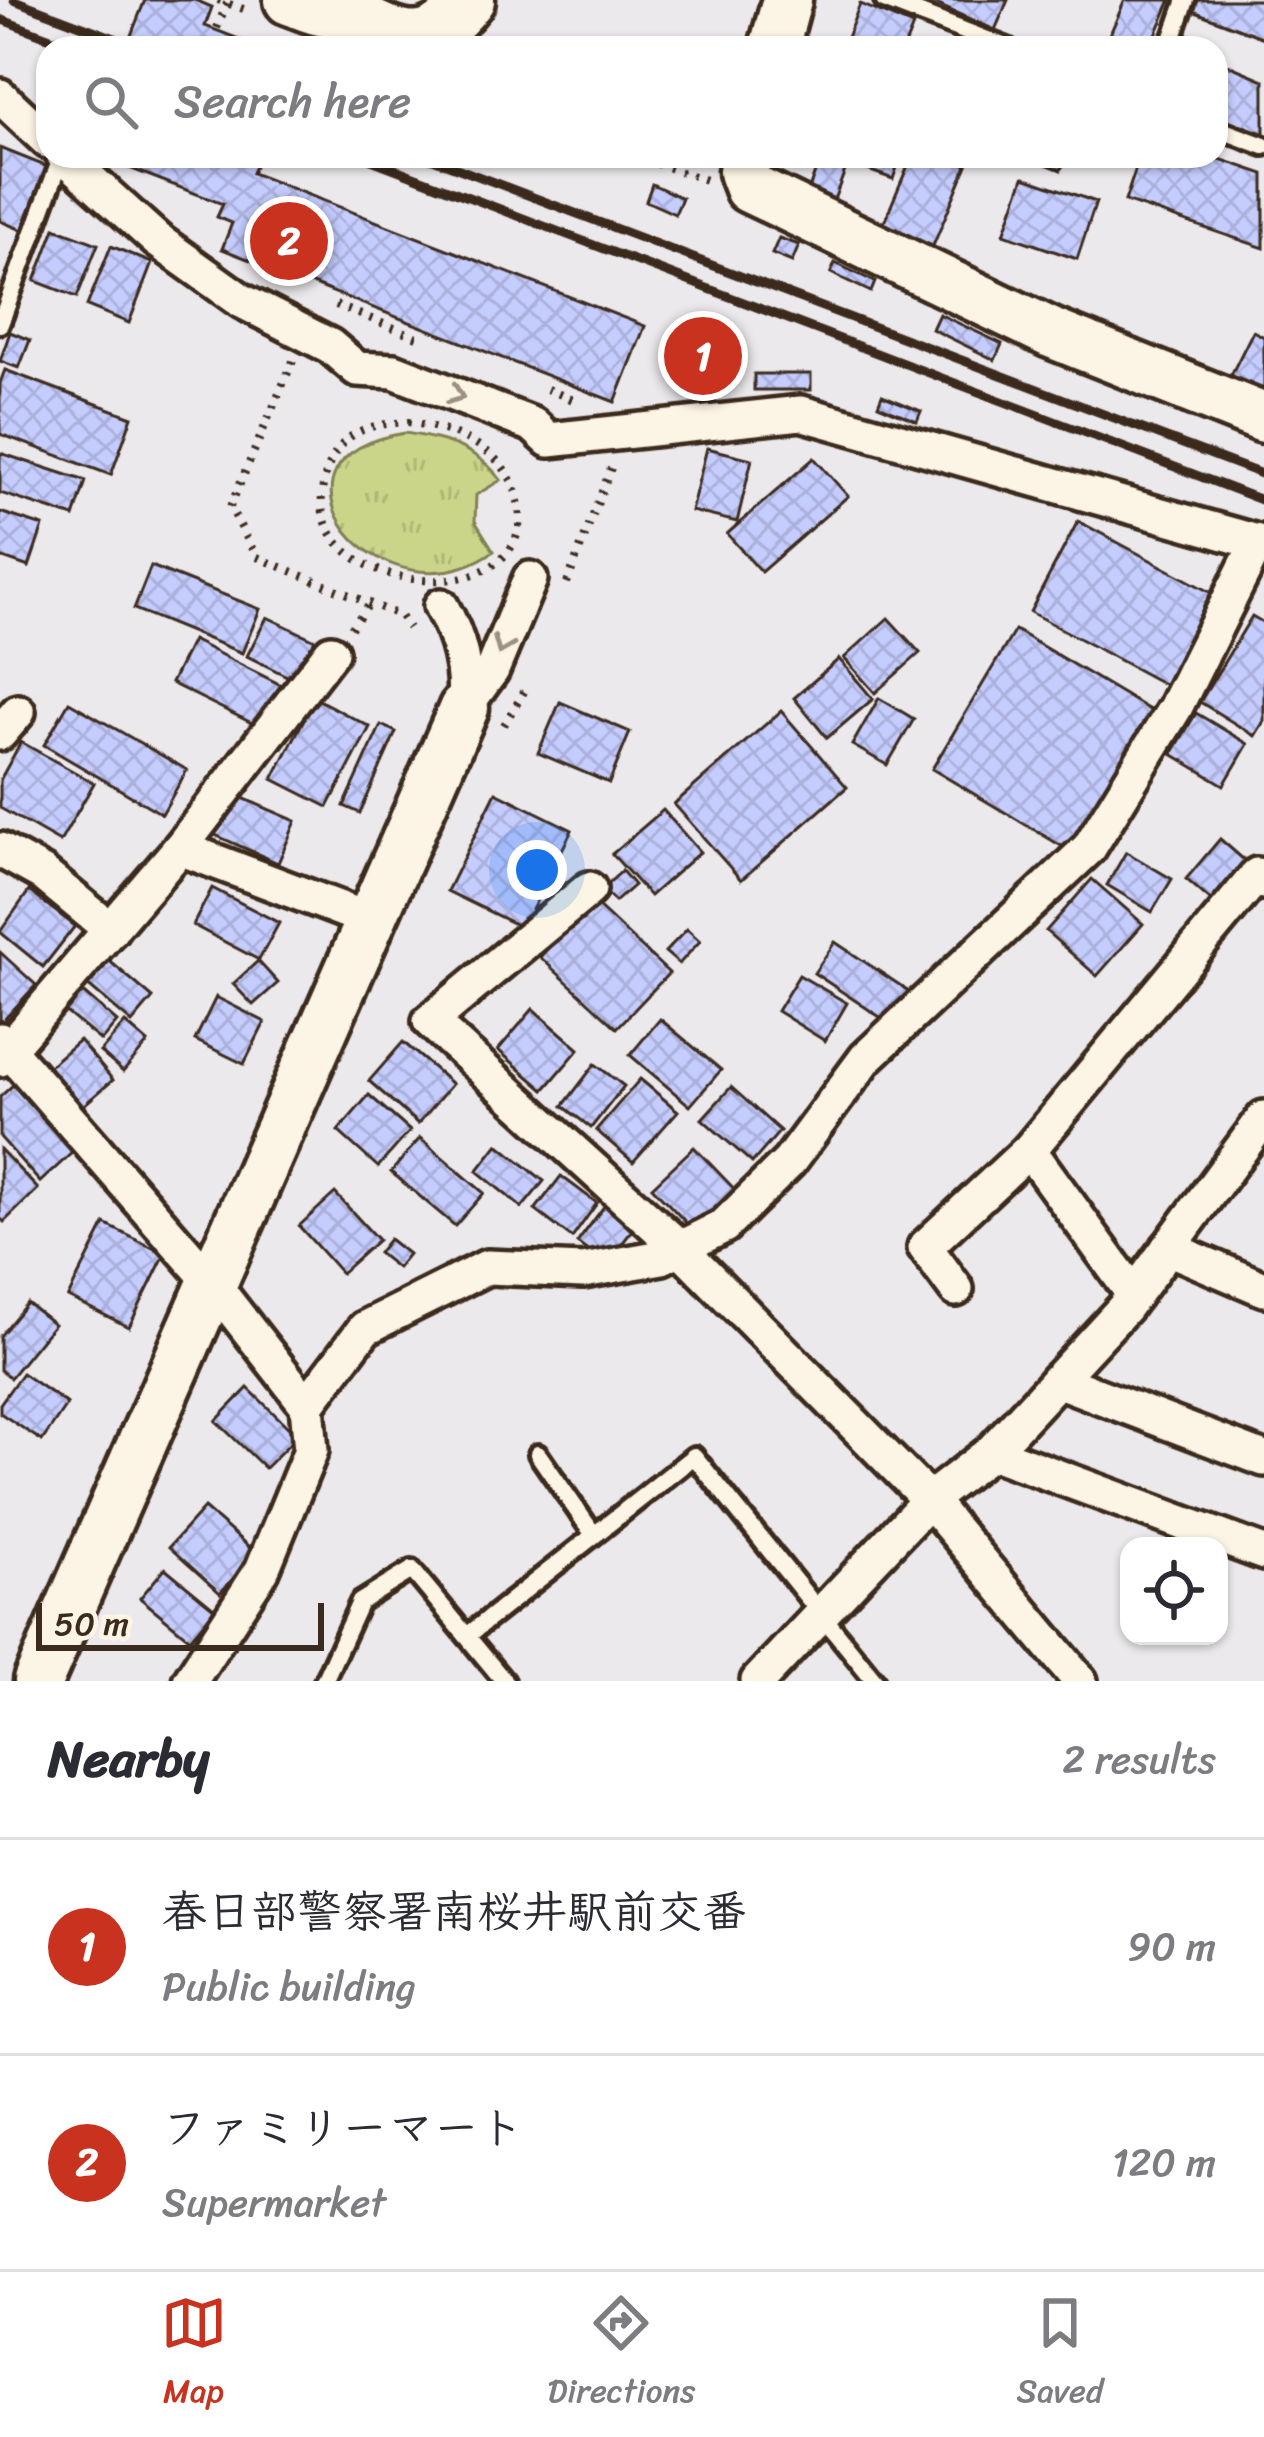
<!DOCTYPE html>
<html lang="en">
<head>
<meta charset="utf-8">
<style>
	:root { --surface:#fff; --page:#f7f7f7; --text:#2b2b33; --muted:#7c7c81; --line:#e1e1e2; --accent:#c8321e }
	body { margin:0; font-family:Sriracha,"Klee One",sans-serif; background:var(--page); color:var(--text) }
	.controls { position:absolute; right:36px; bottom:36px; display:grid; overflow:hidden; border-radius:24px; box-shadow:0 3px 9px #0004 }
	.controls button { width:108px; height:108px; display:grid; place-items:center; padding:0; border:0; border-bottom:3px solid var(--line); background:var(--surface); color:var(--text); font:60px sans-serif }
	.scale { position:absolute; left:36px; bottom:30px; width:288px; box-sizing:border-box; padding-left:12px; border:6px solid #3b2a1e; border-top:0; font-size:33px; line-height:42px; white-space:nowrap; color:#3b2a1e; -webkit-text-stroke:9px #fcf5e5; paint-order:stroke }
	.you { position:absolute; left:537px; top:870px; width:42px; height:42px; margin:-30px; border:9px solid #fff; border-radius:50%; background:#1a73e8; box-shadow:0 0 0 18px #1a73e833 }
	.badge { display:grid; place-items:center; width:78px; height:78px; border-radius:50%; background:var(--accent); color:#fff; font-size:39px; font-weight:700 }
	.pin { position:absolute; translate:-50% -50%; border:6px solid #fff; box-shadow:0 3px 12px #0006 }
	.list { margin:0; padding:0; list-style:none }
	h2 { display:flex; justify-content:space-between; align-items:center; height:156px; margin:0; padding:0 48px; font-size:51px }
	h2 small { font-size:39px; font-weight:400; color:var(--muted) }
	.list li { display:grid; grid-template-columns:78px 1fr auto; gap:36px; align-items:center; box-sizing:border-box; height:216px; padding:0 48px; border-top:3px solid var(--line) }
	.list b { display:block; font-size:45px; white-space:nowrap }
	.list p { margin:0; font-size:39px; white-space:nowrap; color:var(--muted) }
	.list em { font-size:39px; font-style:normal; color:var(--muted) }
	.icon { flex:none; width:66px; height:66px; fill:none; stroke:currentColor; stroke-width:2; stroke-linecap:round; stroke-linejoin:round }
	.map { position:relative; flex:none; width:1264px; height:1681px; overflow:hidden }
	.search { position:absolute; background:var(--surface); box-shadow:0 3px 9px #0004; left:36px; right:36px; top:36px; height:132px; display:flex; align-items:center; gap:30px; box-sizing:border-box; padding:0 42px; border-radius:36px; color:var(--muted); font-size:45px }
	.sheet { height:588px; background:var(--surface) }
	nav { display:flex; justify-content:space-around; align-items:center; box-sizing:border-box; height:168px; border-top:3px solid var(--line); background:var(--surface); font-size:33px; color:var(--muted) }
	nav a { display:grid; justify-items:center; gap:6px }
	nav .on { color:var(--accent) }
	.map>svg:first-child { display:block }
	.grass { fill:url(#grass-tufts); stroke:#828054; stroke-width:3 }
	.building { fill:url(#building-cross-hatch); stroke:#3b2a1e; stroke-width:3 }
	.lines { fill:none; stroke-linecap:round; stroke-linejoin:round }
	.lane-casing { stroke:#3b2a1e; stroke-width:26 }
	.street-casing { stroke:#3b2a1e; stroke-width:42 }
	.secondary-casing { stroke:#3b2a1e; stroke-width:57 }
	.path { stroke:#3b2a1e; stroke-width:8; stroke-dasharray:3 9; stroke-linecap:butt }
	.lane { stroke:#fcf5e5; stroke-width:16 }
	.street { stroke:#fcf5e5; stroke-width:33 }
	.secondary { stroke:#fcf5e5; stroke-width:48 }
	.rail { stroke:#3b2a1e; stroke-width:9 }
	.oneway { stroke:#9c9082 }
</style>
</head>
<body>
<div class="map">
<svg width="1264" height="1681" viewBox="0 0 1264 1681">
	<defs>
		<pattern id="grass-tufts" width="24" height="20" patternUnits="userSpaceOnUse" patternTransform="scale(3)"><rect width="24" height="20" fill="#cad589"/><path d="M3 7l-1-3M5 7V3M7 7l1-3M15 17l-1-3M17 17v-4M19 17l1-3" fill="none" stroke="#aeb776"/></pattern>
		<pattern id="building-cross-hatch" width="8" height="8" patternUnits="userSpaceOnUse" patternTransform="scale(3)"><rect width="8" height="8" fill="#c5cdff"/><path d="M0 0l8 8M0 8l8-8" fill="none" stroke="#aab0da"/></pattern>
	</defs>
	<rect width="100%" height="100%" fill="#ece9ed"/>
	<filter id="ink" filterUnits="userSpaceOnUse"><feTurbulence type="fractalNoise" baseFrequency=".00833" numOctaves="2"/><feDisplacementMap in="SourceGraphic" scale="24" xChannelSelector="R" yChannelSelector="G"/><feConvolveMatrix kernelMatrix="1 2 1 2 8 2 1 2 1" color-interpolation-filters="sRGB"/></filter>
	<g filter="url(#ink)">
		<path class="grass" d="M405,433C444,439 476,447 501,480L476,495L475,521L494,551C380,630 244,458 405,433Z"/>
		<g class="building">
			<path d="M145,0H195L212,7L205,26L262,48H126Z"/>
			<path d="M926,0H1008L995,30Z"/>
			<path d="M1125,0H1171L1150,48H1123L1107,41Z"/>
			<path d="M1197,0H1264V38L1193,11Z"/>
			<path d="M860,4L913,26L904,48H843Z"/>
			<path d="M1216,60L1264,80V135L1216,115Z"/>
			<path d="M0,148L48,167L22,230L0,221Z"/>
			<path d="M259,156L252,173L645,326L615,402L222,249L232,223L217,217L223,204L101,157Z"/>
			<path d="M829,156H901L893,179Z"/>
			<path d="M912,156H947L967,165L930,253L880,232Z"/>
			<path d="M1026,156H1066L1061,170Z"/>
			<path d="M1140,156H1211L1264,174V248L1125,201Z"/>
			<path d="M820,158L846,168L833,202L808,192Z"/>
			<path d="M1024,177L1096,202L1077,259L1004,234Z"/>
			<path d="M652,184L682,198L675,214L646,201Z"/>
			<path d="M55,228L98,244L77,297L35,281Z"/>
			<path d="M779,238L799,245L792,262L772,254Z"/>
			<path d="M111,246L152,263L129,323L87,306Z"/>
			<path d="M835,263L875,282L871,292L831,273Z"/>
			<path d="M939,314L1002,344L995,360L932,329Z"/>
			<path d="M1253,331L1264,337V392L1231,375Z"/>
			<path d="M10,332L30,340L19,368L0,361Z"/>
			<path d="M695,335L728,347L714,382L682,369Z"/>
			<path d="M5,370L132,417L111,475L0,434V383Z"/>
			<rect x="754" y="374" width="57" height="16"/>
			<path d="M882,395L921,411L917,421L878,405Z"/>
			<path d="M707,448L752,459L737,522L691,511Z"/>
			<path d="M0,453L86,481L74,517L0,493Z"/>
			<path d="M814,458L848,496L761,572L727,534Z"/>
			<path d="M0,512L43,526L29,567L0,557Z"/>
			<path d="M1078,521L1219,597L1171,688L1030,612Z"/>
			<path d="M151,566L260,609L242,653L134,609Z"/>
			<path d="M1252,616L1264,623V721L1255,736L1200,702Z"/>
			<path d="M267,617L315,640L295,680L247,656Z"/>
			<path d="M888,618L920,653L875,693L844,658Z"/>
			<path d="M1015,630L1158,715L1075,854L932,769Z"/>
			<path d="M192,640L283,686L262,728L171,683Z"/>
			<path d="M839,659L873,699L827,738L794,698Z"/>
			<path d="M315,698L370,727L328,807L273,779Z"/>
			<path d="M879,698L914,719L887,765L852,745Z"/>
			<path d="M69,702L187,770L162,814L44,745Z"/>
			<path d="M560,702L630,732L609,783L538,753Z"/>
			<path d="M781,711L847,787L741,880L674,804Z"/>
			<path d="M1196,713L1248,744L1224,785L1172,754Z"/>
			<path d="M381,725L396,732L360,813L344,806Z"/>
			<path d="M21,742L94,783L60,842L0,808V780Z"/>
			<path d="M496,792L572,830L523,928L447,891Z"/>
			<path d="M231,793L296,821L278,863L213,834Z"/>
			<path d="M663,810L700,852L650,896L612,854Z"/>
			<path d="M1220,839L1252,867L1217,906L1186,879Z"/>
			<path d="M1126,852L1172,879L1152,912L1107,885Z"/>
			<path d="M622,871L634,885L615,902L602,889Z"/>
			<path d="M1092,879L1143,924L1097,976L1046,931Z"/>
			<path d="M212,888L279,923L259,960L193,925Z"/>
			<path d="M29,891L75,926L43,967L0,932Z"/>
			<path d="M592,901L669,973L617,1028L540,957Z"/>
			<path d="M687,929L700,941L679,964L665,952Z"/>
			<path d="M835,942L913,994L892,1025L814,973Z"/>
			<path d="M0,952L36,985L0,1024Z"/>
			<path d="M106,958L153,998L132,1023L85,983Z"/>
			<path d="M258,961L278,983L253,1005L233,984Z"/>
			<path d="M799,975L847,1003L825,1041L777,1011Z"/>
			<path d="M78,988L117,1022L101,1041L62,1009Z"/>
			<path d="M216,997L265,1022L244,1064L195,1040Z"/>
			<path d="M533,1009L579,1049L544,1090L498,1050Z"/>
			<path d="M660,1019L721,1070L690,1106L630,1055Z"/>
			<path d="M125,1023L148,1043L123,1072L100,1052Z"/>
			<path d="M79,1040L113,1080L77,1111L42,1072Z"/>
			<path d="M403,1042L452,1084L418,1124L369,1081Z"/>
			<path d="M595,1064L624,1086L591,1128L563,1106Z"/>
			<path d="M640,1079L678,1111L633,1162L596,1130Z"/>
			<path d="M13,1085L73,1152L40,1182L0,1137V1097Z"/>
			<path d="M731,1087L780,1131L752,1163L702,1119Z"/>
			<path d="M369,1095L410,1131L378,1167L338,1131Z"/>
			<path d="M420,1138L484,1193L455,1226L391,1172Z"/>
			<path d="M498,1144L544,1181L522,1208L477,1171Z"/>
			<path d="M694,1147L741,1196L699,1236L652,1187Z"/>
			<path d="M0,1149L38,1189L4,1222L0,1218Z"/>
			<path d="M561,1176L597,1203L572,1238L535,1210Z"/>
			<path d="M335,1193L378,1240L341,1273L299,1226Z"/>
			<path d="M608,1201L637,1224L606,1265L577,1243Z"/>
			<path d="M105,1224L165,1254L129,1327L68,1297Z"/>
			<path d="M389,1239L408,1254L397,1268L378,1253Z"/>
			<path d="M27,1303L54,1324L10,1378L0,1370V1336Z"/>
			<path d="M22,1373L67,1404L42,1441L0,1413V1404Z"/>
			<path d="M248,1388L297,1436L265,1468L216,1421Z"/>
			<path d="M204,1508L256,1553L220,1593L169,1547Z"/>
			<path d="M165,1568L215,1609L190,1639L140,1598Z"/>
		</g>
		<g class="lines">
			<defs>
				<g id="lane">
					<path d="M884,0L1008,48"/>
					<path d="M1169,48L1186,0"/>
					<path d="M1216,128L1264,146"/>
					<path d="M0,324L62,156"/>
					<path d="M538,1454L594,1535"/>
					<path d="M467,1636L694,1456L875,1681"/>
					<path d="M324,1681L360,1602L412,1570L504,1681"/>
				</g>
				<g id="street">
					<path d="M0,96L48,141"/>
					<path d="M64,156L157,240L242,301L330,346L357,369L394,371L533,425L549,440L801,413L1264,544"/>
					<path d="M441,606C460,639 467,670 464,708"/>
					<path d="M464,708L492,670L530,579"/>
					<path d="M0,733L18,712"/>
					<path d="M180,848L372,921"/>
					<path d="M0,850L42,873L111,930"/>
					<path d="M589,889L430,1021L680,1248L929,1500L1080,1681"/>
					<path d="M0,1040L212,1283L307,1405L311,1450L262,1570L190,1681"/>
					<path d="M0,1059L180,848L331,652"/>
					<path d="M1029,1150L1134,1295"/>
					<path d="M1168,1248L1264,1289"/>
					<path d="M956,1289L925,1247L1029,1150L1257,875L1264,882"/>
					<path d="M1057,1380L1264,1459"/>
					<path d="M307,1405L365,1328L487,1267L583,1271L662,1257L724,1226L789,1162L866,1058L1089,848L1175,708L1258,542"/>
					<path d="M991,1452L1264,1553"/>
					<path d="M758,1681L929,1500L991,1452L1125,1307L1264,1118"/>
				</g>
				<g id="secondary">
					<path d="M289,0C301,4 314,11 326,12C336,14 345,11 354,16C407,41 429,51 470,0"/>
					<path d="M774,48L787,0"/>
					<path d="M745,156L743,172L749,188L1051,333L1264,418"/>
					<path d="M38,1681L464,708"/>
				</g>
			</defs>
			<use href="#lane" class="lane-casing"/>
			<use href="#street" class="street-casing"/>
			<use href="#secondary" class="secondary-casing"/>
			<g class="path">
				<path d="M218,0L249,11"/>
				<path d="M217,28L227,3"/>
				<path d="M634,156L706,180"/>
				<path d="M336,305L422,339"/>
				<path d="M293,361L230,507L257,557L401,616L409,628"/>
				<path d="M547,389L578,402"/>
				<path d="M408,422C452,429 502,446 516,493C555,624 277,601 328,468C343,429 372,424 408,422Z"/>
				<path d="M567,583L611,468"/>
				<path d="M351,628L370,603"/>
				<path d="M504,725L527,687"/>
			</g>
			<use href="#lane" class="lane"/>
			<use href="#street" class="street"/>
			<use href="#secondary" class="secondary"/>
			<g class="rail">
				<path d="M14,0L141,48"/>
				<path d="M0,19L77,48"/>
				<path d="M361,156L1264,501"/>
				<path d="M425,156L1264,475"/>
			</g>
		</g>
		<defs><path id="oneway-chevron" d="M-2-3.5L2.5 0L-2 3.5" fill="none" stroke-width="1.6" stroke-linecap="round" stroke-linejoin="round" transform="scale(3)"/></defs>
		<g class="oneway">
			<use href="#oneway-chevron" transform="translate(456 395) rotate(21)"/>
			<use href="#oneway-chevron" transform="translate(502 646) rotate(112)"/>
		</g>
	</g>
</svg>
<div class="controls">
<button><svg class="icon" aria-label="locate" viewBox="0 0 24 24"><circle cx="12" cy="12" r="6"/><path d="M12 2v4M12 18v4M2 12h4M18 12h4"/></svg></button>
</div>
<div class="scale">50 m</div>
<div class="you"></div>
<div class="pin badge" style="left:703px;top:356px">1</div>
<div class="pin badge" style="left:289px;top:241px">2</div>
<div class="search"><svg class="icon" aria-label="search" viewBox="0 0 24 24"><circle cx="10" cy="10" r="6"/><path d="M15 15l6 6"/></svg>Search here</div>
</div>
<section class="sheet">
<h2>Nearby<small>2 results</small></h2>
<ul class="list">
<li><span class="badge">1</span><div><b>春日部警察署南桜井駅前交番</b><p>Public building</p></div><em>90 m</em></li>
<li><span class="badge">2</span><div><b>ファミリーマート</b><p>Supermarket</p></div><em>120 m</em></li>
</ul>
</section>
<nav>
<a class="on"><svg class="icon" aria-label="map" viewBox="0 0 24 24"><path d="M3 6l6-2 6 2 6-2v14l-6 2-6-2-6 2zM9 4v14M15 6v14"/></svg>Map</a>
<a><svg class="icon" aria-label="directions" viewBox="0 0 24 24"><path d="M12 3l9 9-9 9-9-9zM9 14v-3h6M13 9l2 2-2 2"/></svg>Directions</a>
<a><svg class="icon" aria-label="saved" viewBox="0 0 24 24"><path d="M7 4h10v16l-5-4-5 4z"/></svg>Saved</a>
</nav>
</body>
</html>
